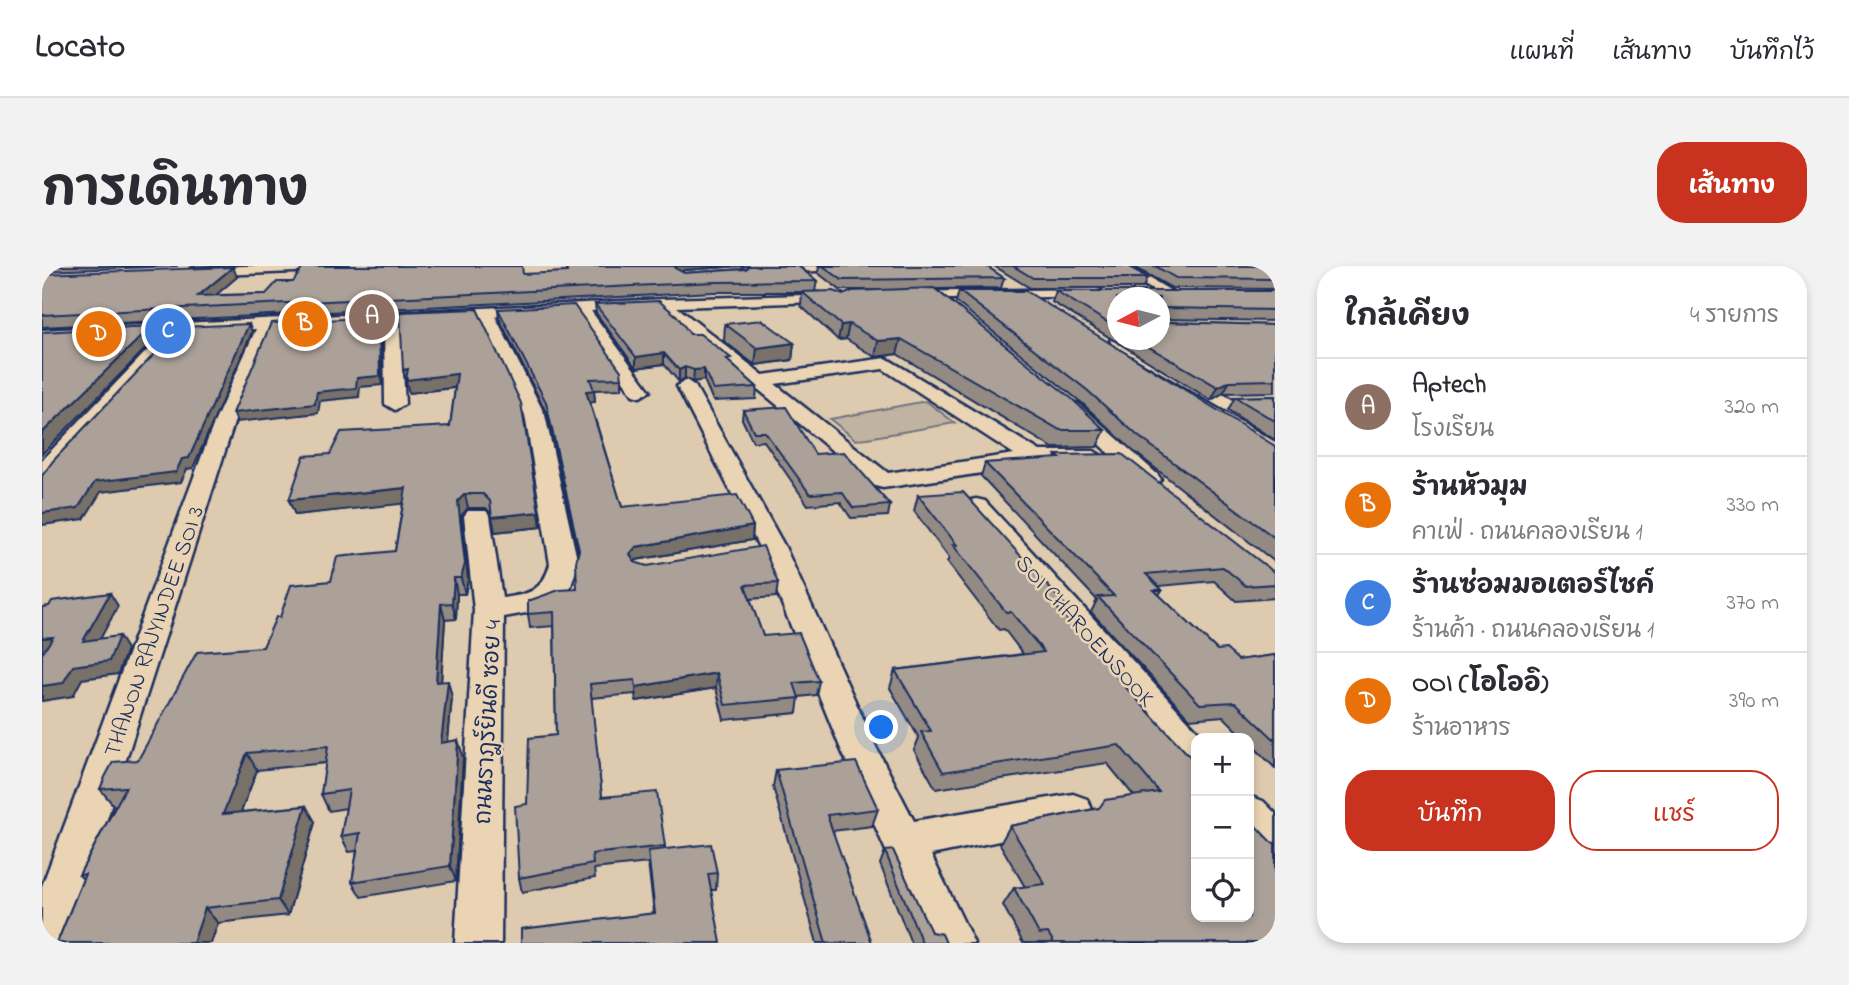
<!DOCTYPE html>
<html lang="th">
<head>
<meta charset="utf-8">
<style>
	:root { --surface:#fff; --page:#f2f2f3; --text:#2b2b33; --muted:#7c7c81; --line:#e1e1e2; --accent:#c8321e }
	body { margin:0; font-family:"Indie Flower","Playpen Sans Thai",sans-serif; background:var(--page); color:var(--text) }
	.controls { position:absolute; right:21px; bottom:21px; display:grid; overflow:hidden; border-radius:14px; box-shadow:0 4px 10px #0003 }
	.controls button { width:63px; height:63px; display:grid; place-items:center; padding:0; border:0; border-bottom:2px solid var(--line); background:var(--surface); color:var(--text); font:35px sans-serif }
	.compass { position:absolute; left:1065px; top:21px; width:63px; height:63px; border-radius:50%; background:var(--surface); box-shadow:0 4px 10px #0003; rotate:263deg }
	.you { position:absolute; left:840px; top:462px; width:24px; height:24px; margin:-18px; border:5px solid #fff; border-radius:50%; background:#1a73e8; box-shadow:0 0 0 10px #1a73e833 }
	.badge { display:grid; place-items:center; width:46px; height:46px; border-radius:50%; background:var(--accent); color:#fff; font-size:23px; font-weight:700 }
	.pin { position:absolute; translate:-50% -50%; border:4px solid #fff; box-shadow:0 2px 7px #0006 }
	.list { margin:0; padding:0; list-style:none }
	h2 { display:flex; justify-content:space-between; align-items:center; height:91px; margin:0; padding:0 28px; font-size:30px }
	h2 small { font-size:23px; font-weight:400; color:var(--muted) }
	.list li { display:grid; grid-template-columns:46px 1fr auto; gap:21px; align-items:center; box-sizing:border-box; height:98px; padding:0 28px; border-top:2px solid var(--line) }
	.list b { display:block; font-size:26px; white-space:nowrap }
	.list p { margin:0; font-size:23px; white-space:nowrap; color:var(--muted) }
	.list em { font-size:23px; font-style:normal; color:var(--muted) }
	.actions { display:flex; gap:14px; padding:21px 28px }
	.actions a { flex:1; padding:16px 0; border:2px solid var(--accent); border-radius:28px; text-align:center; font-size:24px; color:var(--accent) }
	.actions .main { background:var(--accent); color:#fff }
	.icon { flex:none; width:38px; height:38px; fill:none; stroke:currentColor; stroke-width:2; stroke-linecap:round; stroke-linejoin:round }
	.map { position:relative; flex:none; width:1233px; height:677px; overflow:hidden; border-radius:28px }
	header { display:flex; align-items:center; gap:42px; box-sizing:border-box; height:98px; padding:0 35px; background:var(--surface); border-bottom:2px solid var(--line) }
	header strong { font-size:33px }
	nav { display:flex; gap:38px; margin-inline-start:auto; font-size:24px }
	.intro { display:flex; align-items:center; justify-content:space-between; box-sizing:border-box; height:168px; padding:0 42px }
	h1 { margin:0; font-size:49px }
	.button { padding:18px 32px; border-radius:28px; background:var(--accent); color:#fff; font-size:24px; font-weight:700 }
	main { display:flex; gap:42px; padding:0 42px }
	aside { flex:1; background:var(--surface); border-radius:28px; box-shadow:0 4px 10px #0003 }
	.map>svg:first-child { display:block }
	.green { fill:#c1b3a2; stroke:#6e7180; stroke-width:2 }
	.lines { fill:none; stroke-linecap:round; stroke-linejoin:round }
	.minor-casing { stroke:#1b2f5e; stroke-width:5 }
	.minor { fill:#ead4b3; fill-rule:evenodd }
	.wall { fill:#938a84; stroke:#1b2f5e; stroke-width:2; fill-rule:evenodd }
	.shaded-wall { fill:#78716b; stroke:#1b2f5e; stroke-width:2 }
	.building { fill:#aba199; stroke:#1b2f5e; stroke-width:2 }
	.labels { text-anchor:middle; stroke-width:5; stroke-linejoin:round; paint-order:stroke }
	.street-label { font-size:23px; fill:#1b2f5e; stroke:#ead4b3 }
</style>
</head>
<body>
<header>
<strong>Locato</strong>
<nav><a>แผนที่</a><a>เส้นทาง</a><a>บันทึกไว้</a></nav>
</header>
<div class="intro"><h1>การเดินทาง</h1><a class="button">เส้นทาง</a></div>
<main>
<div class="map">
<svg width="1233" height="677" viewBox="0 0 1233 677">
	<rect width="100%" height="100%" fill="#decaae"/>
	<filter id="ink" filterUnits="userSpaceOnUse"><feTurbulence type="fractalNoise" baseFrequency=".0143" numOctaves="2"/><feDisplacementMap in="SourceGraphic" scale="14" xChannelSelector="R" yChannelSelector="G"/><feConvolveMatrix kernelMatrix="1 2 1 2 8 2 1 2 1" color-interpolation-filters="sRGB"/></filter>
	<g filter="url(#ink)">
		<path class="green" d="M884,135L913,157L814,174L788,153Z"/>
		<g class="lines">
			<defs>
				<g id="minor">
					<path d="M202,0H307L301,4L151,10L144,6L151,2Z"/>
					<path d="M750,0H800L794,4L755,6L750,5Z"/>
					<path d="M1071,0H1087L1134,28L1122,31Z"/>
					<path d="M1054,23L1059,24V30L859,34L852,30L859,26Z"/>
					<path d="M799,28L806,32L804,35L635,41L721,109L844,92L998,185H1052L1063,192L1052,199H993L841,222L833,220L618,42L549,45L608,125L598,131L591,129L534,46L453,50L503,149L536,298L528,323L516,337L495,345L462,351L459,677H413L432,344L422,250L426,245H444L448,250L460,332C486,329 501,325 508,298L483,149L438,51L358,55L363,138L353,144L343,138L342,56L230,62L192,157L36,643L22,677H0V620L172,157L214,63L140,67L8,212L0,214V194L121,68L0,74V64L621,33ZM841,103L972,188L846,207L733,118Z"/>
					<path d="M1076,69V74H1087L1233,158V173L1070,78L1068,74Z"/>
					<path d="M644,114L653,120L743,281L834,481L872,555L1031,528L1045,533L1051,545L1045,557L889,589L932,677H885L798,481L717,281L635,120Z"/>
					<path d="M1030,136L1037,138L1115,208L1119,213L1115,218H1099L1023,146L1020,142L1023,138Z"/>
					<path d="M934,233L943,235L1162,472H1154V503L1141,499L925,245L922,240L925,235Z"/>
					<path d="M1207,530L1221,535L1233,547V595L1218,589L1207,576Z"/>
				</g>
			</defs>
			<use href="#minor" class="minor-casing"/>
			<use href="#minor" class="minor"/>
		</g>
		<g class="wall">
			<path d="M0,0H136L0,5Z"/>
			<path d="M524,0H757L775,15L773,25L801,29L837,24H798L776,7L777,0H944L962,12L959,22L894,23L1063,164L1055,181L1011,182L855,88L833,91L804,73L796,74L759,40L760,26H766H672L0,61V8L195,11L173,29L224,28L524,6ZM698,0L702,3L642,7L640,6L642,4Z"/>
			<path d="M952,0H1086L1105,12L1101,22H988Z"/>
			<path d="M1091,0H1233V23L1130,22Z"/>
			<path d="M917,25L1233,180V296L1090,184L1040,137L914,36Z"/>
			<path d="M1014,25H1233V55L1122,53L1121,56L1233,59V126L1181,127L1169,134L1010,36ZM1075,32L1117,74H1075Z"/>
			<path d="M553,38L648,68L688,97L715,121L714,133L671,135L662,114L651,116L643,112L637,116L622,98L594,102L554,47Z"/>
			<path d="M435,43L499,261L453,266L450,249L444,242H426L419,250L426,313L423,328H415L414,353L403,354L399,416L410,431L406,476L416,474L421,491L414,615L319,631L310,616L315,585L307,586L299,570L304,542L287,545L279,528L284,497L215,504L199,546L264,540L273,556L246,649L176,657L169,677H15L41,613L37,609L74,539L72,540L58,523L96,494L221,381L238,351L289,315L353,285L361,237L253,249L247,234L288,188L408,160L413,122L367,127L361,104Z"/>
			<path d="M456,43L580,112V123L552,124L553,136H548L580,241L711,260L710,274L594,294L593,297L605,300L736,317L734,331L708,333L721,370L777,415L774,429L757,431L755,447L682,454L674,422L594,435L593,428L549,432L560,531L623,580V584L675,607L674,624H669L612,647L606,597L552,603L553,612L480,626L477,612L485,538L514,469L512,360L488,362L486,348L535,323L536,287L505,148L457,52Z"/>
			<path d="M683,58L752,77L750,94L713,99L682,75Z"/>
			<path d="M1233,130V174L1186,144L1193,131Z"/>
			<path d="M701,144L773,188L848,239L846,250L809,252L798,236L766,239L722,175L711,176L700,153Z"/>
			<path d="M1014,189L1233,307V332L1194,335L1172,315L1117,320L1120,324L1117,329L1175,384L1196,394L1233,389V502L1207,476V472H1203L1181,450L1148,453L1049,346L1055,334L939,210L943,197L1013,193Z"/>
			<path d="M876,229L1024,340L1020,348L1078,411L1076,413L1233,677H981L961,639L972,622L983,621L958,578L968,560L1057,542L1092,530L1065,497L894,523L872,484L877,472L848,422L853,404L981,388L962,363L957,364L905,296L907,292L872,245Z"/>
			<path d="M734,504L836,543L830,560L790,565L830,677H775L731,521Z"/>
			<path d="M843,585L889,666L904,677H869L838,598Z"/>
		</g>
		<g class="shaded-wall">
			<path d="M635,0H698L642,4L633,12V2Z"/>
			<path d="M191,1L195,11L160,41L156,30Z"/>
			<path d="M337,51L339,59L340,119L318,121L317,131L278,135L276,147L195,156L191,147L275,126L315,112Z"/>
			<path d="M207,58L210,66L151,202L145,203L139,216L59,226L42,253L0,259V247L53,216Z"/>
			<path d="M807,58L804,73L796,74L799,59Z"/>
			<path d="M110,60L115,71L0,188V167Z"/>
			<path d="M859,73L855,88L833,91L836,75Z"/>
			<path d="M752,77L750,94L713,99L715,82Z"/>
			<path d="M622,87V98L594,102V91Z"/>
			<path d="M643,101V112L637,116V104Z"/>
			<path d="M366,103L415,108L418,121L367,127L361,104Z"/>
			<path d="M662,103V114L651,116L652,104Z"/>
			<path d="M1188,115L1181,127L1169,134L1176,121Z"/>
			<path d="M552,124L553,136L545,137L544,125Z"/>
			<path d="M364,222L368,237L253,249L247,234Z"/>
			<path d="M423,228L426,242L419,250L426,313L423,328L419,312L416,235Z"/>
			<path d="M497,246L499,261L453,266L450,251Z"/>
			<path d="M711,260L710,274L594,294L589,302L588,288L594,281Z"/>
			<path d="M412,312L415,328L414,353L410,337Z"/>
			<path d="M68,327L76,340L50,388L41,375Z"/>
			<path d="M399,338L403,354L398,433L394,416Z"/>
			<path d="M77,370L85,383L76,408L40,413L31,430L0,435V420Z"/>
			<path d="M11,371L20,383L0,386V372Z"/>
			<path d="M675,407L674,422L594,435V421Z"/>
			<path d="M406,415L410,431L404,493L399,477Z"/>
			<path d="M416,474L421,491L414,615L408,600Z"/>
			<path d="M205,487L215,504L192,564L181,548Z"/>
			<path d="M264,540L273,556L246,649L236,634Z"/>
			<path d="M163,642L176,657L169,677H151Z"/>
		</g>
		<g class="building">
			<path d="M262,0H480L481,8L525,6L524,0H635L633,2L642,7L704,3L706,0H756L775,15L673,16L0,49V8L191,1L156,30L224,28L235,16H251Z"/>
			<path d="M781,0H944L962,12L800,14Z"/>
			<path d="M971,0H1086L1105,12H991Z"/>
			<path d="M1113,0H1233V13L1134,12Z"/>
			<path d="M892,22L1029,132L1063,164H1018L859,73L836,75L807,58L799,59L760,26L791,25L801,29L810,25Z"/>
			<path d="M917,25H984L1233,180V272L1096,170L1045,124Z"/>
			<path d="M1014,25H1233V44L1123,42L1121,56L1233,59V114L1188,115L1176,121L1095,74H1117V32H1075V62Z"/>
			<path d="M617,35L635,50L648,68H658L689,92L684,93L715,121L671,124L662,103L652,104L643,101L637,104L622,87L594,91L553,38Z"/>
			<path d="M532,39L579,105L580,112L548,113L552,124L544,125L580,241L695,229L711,260L594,281L588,288L592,296L605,300L721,280L736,317L703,319L721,370L757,367L777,415L752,417L757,432L683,439L675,407L594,421L593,414L548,418L560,531L615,526L623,580L550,588L551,598L477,612L473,540L485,538L487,472L514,469L512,346L486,348V335L517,324L535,323L534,296L537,284L504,136L456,43Z"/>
			<path d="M435,43L479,137L497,246L450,251L448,235L441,228H423L416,235L423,298L419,312H412L410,337L399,338L394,416L406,415L399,477L416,474L408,600L310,616L318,567L299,570L307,524L279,528L286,480L205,487L181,548L264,540L236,634L163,642L151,677H15L43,608L37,609L84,521L58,523L63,511L71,496L96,494L155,386L221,381L234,351H238L249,319L289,315L295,291L353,285L364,222L247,234L262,190L288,188L299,166L408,160L415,108L364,114L366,103L361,104L358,46Z"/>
			<path d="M337,51L338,110L315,112L314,122L275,126L273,138L191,147L229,57Z"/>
			<path d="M720,54L752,77L715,82L683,58Z"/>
			<path d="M207,58L147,192L140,193L134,206L53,216L36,242L0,247V210L11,195L138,61Z"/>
			<path d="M110,60L0,167V66Z"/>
			<path d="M1233,130V155L1193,131Z"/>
			<path d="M744,141L773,188L802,186L848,239L811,242L800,226L768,228L723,166H712L701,144Z"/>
			<path d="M1080,188L1233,307V318L1204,320L1181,301L1104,308L1120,324H1112L1175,384L1184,383L1196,394L1233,389V474L1193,436L1158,438L1056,331L1072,330L943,197L1018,192L1014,189Z"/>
			<path d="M921,226L1024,340L1014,341L1078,411L1075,412L1154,497V651H1207V553L1229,576L1233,577V677H1012L1006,667L997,668L972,622L1003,618L968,560L1057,542L1063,534L1117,526L1077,479L901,506L879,466L889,465L853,404L1002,386L969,346H964L911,279H915L876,229Z"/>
			<path d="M68,327L41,375L77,370L67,395L31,400L21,417L0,420V388L11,371L0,372V341L7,340L10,335Z"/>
			<path d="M814,496L836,543L785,549L830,677H784L734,504Z"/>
			<path d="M669,578L675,607L666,608L679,677H479V663L613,647L606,585Z"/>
			<path d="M851,584L889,666L900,668L904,677H880L843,585Z"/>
		</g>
	</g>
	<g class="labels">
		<g class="street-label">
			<text transform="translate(1044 364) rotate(48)" y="8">SOI CHAROENSOOK</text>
			<text transform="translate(111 365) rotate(-71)" y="8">THANON RAJYINDEE SOI 3</text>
			<text transform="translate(445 456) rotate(-87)" y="8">ถนนราฎร์ยินดี ซอย 4</text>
		</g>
	</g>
</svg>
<div class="controls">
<button>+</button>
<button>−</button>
<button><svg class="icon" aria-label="locate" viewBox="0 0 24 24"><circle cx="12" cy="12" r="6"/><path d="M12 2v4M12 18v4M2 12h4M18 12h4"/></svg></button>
</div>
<svg class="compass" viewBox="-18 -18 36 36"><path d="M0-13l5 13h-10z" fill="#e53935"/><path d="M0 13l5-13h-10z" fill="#7c7c81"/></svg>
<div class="you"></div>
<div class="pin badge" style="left:330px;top:51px;background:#8d6e63">A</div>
<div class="pin badge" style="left:263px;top:58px;background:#e8710a">B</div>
<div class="pin badge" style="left:126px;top:65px;background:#3f7fe0">C</div>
<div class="pin badge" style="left:57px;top:68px;background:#e8710a">D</div>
</div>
<aside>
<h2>ใกล้เคียง<small>4 รายการ</small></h2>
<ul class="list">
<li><span class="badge" style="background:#8d6e63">A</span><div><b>Aptech</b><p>โรงเรียน</p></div><em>320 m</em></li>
<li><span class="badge" style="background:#e8710a">B</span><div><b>ร้านหัวมุม</b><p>คาเฟ่ · ถนนคลองเรียน 1</p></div><em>330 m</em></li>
<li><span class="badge" style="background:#3f7fe0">C</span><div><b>ร้านซ่อมมอเตอร์ไซค์</b><p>ร้านค้า · ถนนคลองเรียน 1</p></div><em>370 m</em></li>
<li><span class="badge" style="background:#e8710a">D</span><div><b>OOI (โอโออิ)</b><p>ร้านอาหาร</p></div><em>390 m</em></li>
</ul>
<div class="actions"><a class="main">บันทึก</a><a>แชร์</a></div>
</aside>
</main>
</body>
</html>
